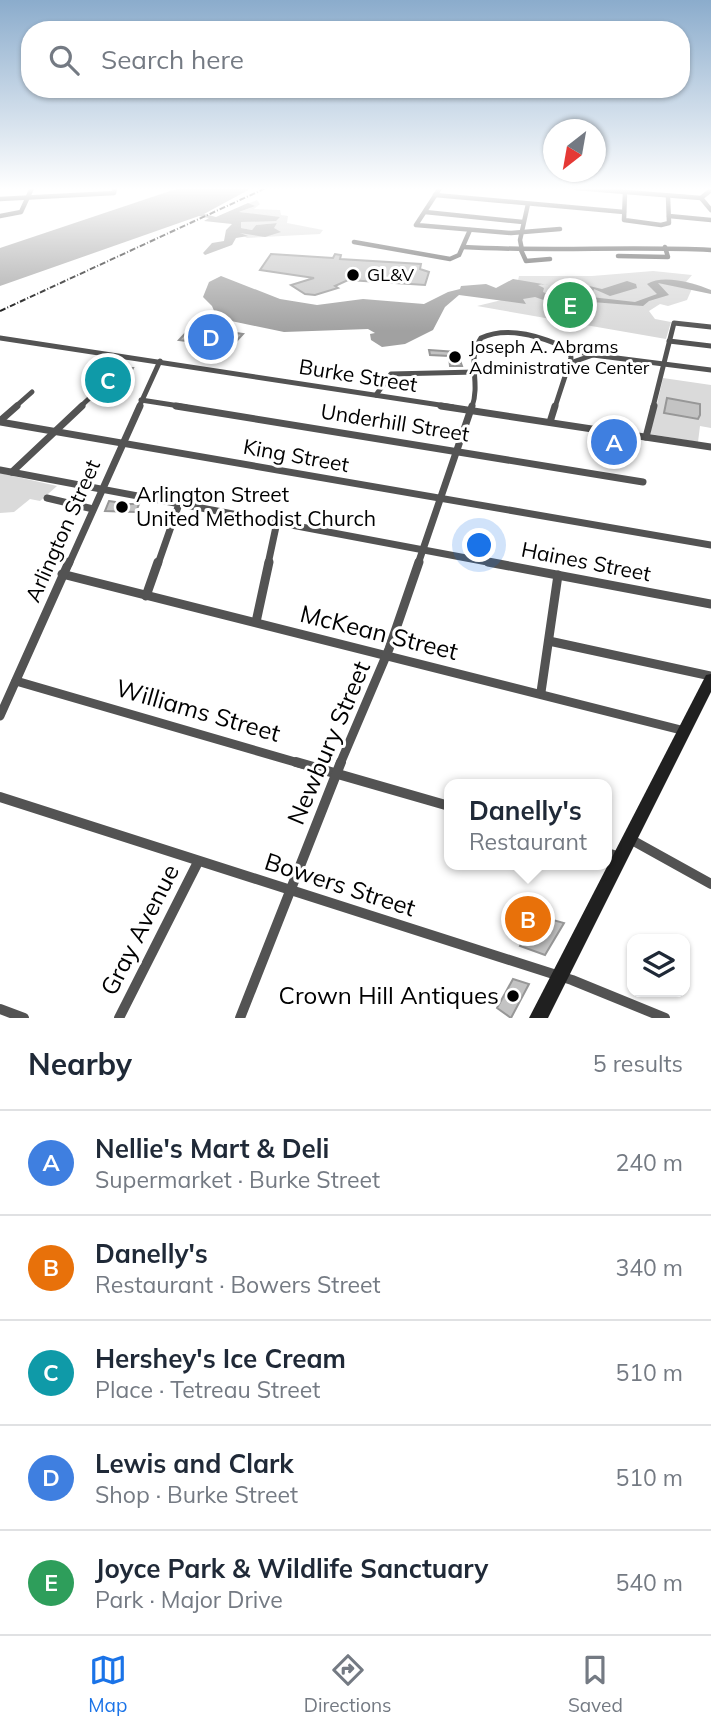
<!DOCTYPE html>
<html lang="en">
<head>
<meta charset="utf-8">
<style>
	:root { --surface:#fff; --page:#f2f2f3; --text:#1f2937; --muted:#747a83; --line:#e0e1e3; --accent:#1a73e8 }
	body { margin:0; font-family:Mulish,sans-serif; background:var(--page); color:var(--text) }
	.controls { position:absolute; right:21px; bottom:21px; display:grid; overflow:hidden; border-radius:14px; box-shadow:0 2px 5px #0004 }
	.controls button { width:63px; height:63px; display:grid; place-items:center; padding:0; border:0; border-bottom:2px solid var(--line); background:var(--surface); color:var(--text); font:35px sans-serif }
	.compass { position:absolute; left:543px; top:119px; width:63px; height:63px; border-radius:50%; background:var(--surface); box-shadow:0 2px 5px #0004; rotate:211deg }
	.you { position:absolute; left:480px; top:546px; width:24px; height:24px; margin:-18px; border:5px solid #fff; border-radius:50%; background:#1a73e8; box-shadow:0 0 0 10px #1a73e833 }
	.badge { display:grid; place-items:center; width:46px; height:46px; border-radius:50%; background:var(--accent); color:#fff; font-size:23px; font-weight:700 }
	.pin { position:absolute; translate:-50% -50%; border:4px solid #fff; box-shadow:0 2px 7px #0006 }
	.popup { position:absolute; left:444px; top:779px; width:168px; height:91px; box-sizing:border-box; display:grid; place-content:center; border-radius:14px; background:var(--surface); filter:drop-shadow(0 2px 5px #0005); font-size:23px; white-space:nowrap; color:var(--muted) }
	.popup b { font-size:26px; color:var(--text) }
	.popup::after { content:''; position:absolute; left:50%; top:100%; margin-left:-14px; border:14px solid transparent; border-top-color:var(--surface) }
	.list { margin:0; padding:0; list-style:none }
	h2 { display:flex; justify-content:space-between; align-items:center; height:91px; margin:0; padding:0 28px; font-size:30px }
	h2 small { font-size:23px; font-weight:400; color:var(--muted) }
	.list li { display:grid; grid-template-columns:46px 1fr auto; gap:21px; align-items:center; box-sizing:border-box; height:105px; padding:0 28px; border-top:2px solid var(--line) }
	.list b { display:block; font-size:26px; white-space:nowrap }
	.list p { margin:0; font-size:23px; white-space:nowrap; color:var(--muted) }
	.list em { font-size:23px; font-style:normal; color:var(--muted) }
	.icon { flex:none; width:38px; height:38px; fill:none; stroke:currentColor; stroke-width:2; stroke-linecap:round; stroke-linejoin:round }
	.map { position:relative; flex:none; width:711px; height:1018px; overflow:hidden }
	.search { position:absolute; background:var(--surface); box-shadow:0 2px 5px #0004; left:21px; right:21px; top:21px; height:77px; display:flex; align-items:center; gap:18px; box-sizing:border-box; padding:0 24px; border-radius:28px; color:var(--muted); font-size:26px }
	.sheet { height:616px; background:var(--surface) }
	nav { display:flex; justify-content:space-around; align-items:center; box-sizing:border-box; height:98px; border-top:2px solid var(--line); background:var(--surface); font-size:19px; color:var(--muted) }
	nav a { display:grid; justify-items:center; gap:4px }
	nav .on { color:var(--accent) }
	.map>svg:first-child { display:block }
	.green { fill:#dadada }
	.water { fill:#a1a1a1; fill-rule:evenodd }
	.building { fill:#c3c3c3; stroke:#979797; stroke-width:2 }
	.lines { fill:none; stroke-linecap:round; stroke-linejoin:round }
	.street-far4 { stroke:#535353; stroke-width:4.5 }
	.street-far3 { stroke:#535353; stroke-width:5 }
	.street-far2 { stroke:#535353; stroke-width:7 }
	.street-far1 { stroke:#535353; stroke-width:9 }
	.street { stroke:#535353; stroke-width:10 }
	.secondary { fill:#202020; fill-rule:evenodd }
	.rail { stroke:#000; stroke-width:2; stroke-dasharray:6 2 1 2; stroke-linecap:butt }
	.poi-dot { fill:#000; stroke:#fff; stroke-width:2.5 }
	.labels { text-anchor:middle; stroke-width:6; stroke-linejoin:round; paint-order:stroke }
	.far-poi-label { font-size:18px; fill:#000; stroke:#fff; text-anchor:start }
	.street-label { font-size:21px; fill:#000; stroke:#fff }
	.poi-label { font-size:21px; fill:#000; stroke:#fff; text-anchor:start }
	.near-street-label { font-size:24px; fill:#000; stroke:#fff }
	.near-poi-label { font-size:24px; fill:#000; stroke:#fff; text-anchor:end }
</style>
</head>
<body>
<div class="map">
<svg width="711" height="1018" viewBox="0 0 711 1018">
	<rect width="100%" height="100%" fill="#fff"/>
	<g class="green">
		<path d="M257,200L260,204L254,209L280,210L281,215L288,216L287,223L323,230L320,234L247,238L239,233L280,232L273,228L277,223L256,225L252,230L241,228L240,222L280,218L239,212L250,208L246,204L241,206Z"/>
		<path d="M653,271L692,275L686,282L694,284L687,300L668,306L660,304L649,311L655,319L671,322L666,339L477,306L514,297L519,276H592Z"/>
		<path d="M663,378L711,385V428L700,426L698,442L650,434Z"/>
		<path d="M0,473L57,486L40,501L30,499L14,512L0,513Z"/>
	</g>
	<g class="water">
		<path d="M179,188H252L204,214L216,217L248,203L255,206L239,212L280,217L276,221L241,222V228L252,230L256,225L277,223L274,228L281,232L265,237L240,233L248,236L236,238L232,245L205,255L203,253L212,243L224,241L226,230L232,224L204,221L209,218L199,216L0,286V248Z"/>
		<path d="M221,276L280,299L317,305L363,299L424,304L448,292L460,289L461,286L486,284L496,288L513,279L572,289L585,285L602,289L627,281L636,284L637,288L610,296L594,289L591,297L635,302L657,294L647,284C663,274 694,283 711,290V294L658,283L669,295L649,301L643,306L592,302L568,311L555,308L552,303L535,297L523,299L526,304L459,295L445,307L433,330L405,344L382,347L371,340L370,334L375,333L368,329L284,332L217,318L212,306L203,297L209,282ZM543,284L583,291L584,288L589,291V297C565,308 565,302 543,292L544,288L538,285Z"/>
	</g>
	<g class="building">
		<path d="M271,254L333,258L335,254L341,255L340,259L421,264L420,269L429,272L425,285L348,280L335,286L338,288L315,295L305,294L291,285L314,278L260,270Z"/>
		<path d="M195,323L211,325L208,329L243,334L231,347L179,340Z"/>
		<path d="M429,350L457,352L462,366H450L449,356L430,355Z"/>
		<path d="M109,363L127,364L124,368H133L130,374H122L114,389L93,386Z"/>
		<path d="M667,398L700,404V415L698,419L664,413Z"/>
		<path d="M109,501L129,504H139L136,512L105,511Z"/>
		<path d="M508,904L515,906L514,913L527,917L528,913L564,923L545,955L520,946L529,929L506,922Z"/>
		<path d="M513,979L529,984L511,1018L497,1008Z"/>
	</g>
	<g class="lines">
		<g class="street-far4">
			<path d="M440,188L416,225L511,233L560,229"/>
			<path d="M576,188L701,198"/>
			<path d="M711,190L701,198L711,210"/>
			<path d="M625,192L624,220L661,225L669,223L668,196"/>
			<path d="M435,195L624,212"/>
			<path d="M0,199L114,193L115,188"/>
			<path d="M425,212L523,222"/>
			<path d="M0,216L21,212L32,188"/>
			<path d="M669,216L711,220"/>
			<path d="M354,242L450,259L459,255L470,230"/>
			<path d="M463,247C546,252 628,246 711,250"/>
			<path d="M521,250L526,261L550,259"/>
			<path d="M522,250L520,240L528,204"/>
			<path d="M618,256L668,257L665,247"/>
		</g>
		<g class="street-far3">
			<path d="M0,338L453,407"/>
			<path d="M669,341L711,346"/>
			<path d="M570,350L593,355L570,363"/>
			<path d="M593,355L711,370"/>
			<path d="M376,395L391,374L476,372"/>
			<path d="M141,400L186,407"/>
			<path d="M15,407L32,392"/>
			<path d="M80,407L95,393"/>
			<path d="M139,407L160,361"/>
			<path d="M472,407C481,381 466,360 481,338C509,325 543,337 570,350L571,358L555,407"/>
			<path d="M653,407L674,323L711,327"/>
		</g>
		<g class="street-far2">
			<path d="M176,406L643,482"/>
			<path d="M441,406L711,447"/>
			<path d="M0,421L17,406"/>
			<path d="M0,422L711,545"/>
			<path d="M550,422L555,406"/>
			<path d="M646,437L654,406"/>
			<path d="M0,470L498,564"/>
			<path d="M12,472L82,406"/>
			<path d="M47,498L93,509"/>
			<path d="M69,564L140,406"/>
			<path d="M158,564L179,504"/>
			<path d="M268,564L277,522"/>
			<path d="M418,564L472,406"/>
		</g>
		<g class="street-far1">
			<path d="M488,562L711,604"/>
			<path d="M62,574L685,731"/>
			<path d="M146,596L158,562"/>
			<path d="M256,622L269,562"/>
			<path d="M549,641L711,676"/>
			<path d="M16,681L302,764"/>
			<path d="M541,692L558,575"/>
			<path d="M0,716L69,562"/>
			<path d="M340,764L389,649L419,562"/>
		</g>
		<g class="street">
			<path d="M296,762L449,806"/>
			<path d="M0,797L572,980L665,1018"/>
			<path d="M630,839L711,884"/>
			<path d="M607,853L620,857"/>
			<path d="M0,1009L24,1018"/>
			<path d="M119,1018L198,862"/>
			<path d="M240,1018L341,762"/>
		</g>
		<path class="secondary" d="M711,674V692L548,1018H529L706,675Z"/>
		<path class="rail" d="M0,311L266,188"/>
	</g>
	<linearGradient id="sky" x2="0" y2="1"><stop stop-color="#8baccc"/><stop offset="0.57" stop-color="#fff"/><stop offset="1" stop-color="#fff" stop-opacity="0"/></linearGradient>
	<rect width="711" height="331" fill="url(#sky)"/>
	<g class="poi-dot">
		<circle cx="353" cy="275" r="7"/>
		<circle cx="455" cy="357" r="7"/>
		<circle cx="122" cy="507" r="7"/>
		<circle cx="513" cy="996" r="7"/>
	</g>
	<g class="labels">
		<g class="far-poi-label">
			<text x="367" y="281">GL&amp;V</text>
			<text x="469" y="353">Joseph A. Abrams<tspan x="469" dy="21">Administrative Center</tspan></text>
		</g>
		<g class="street-label">
			<text transform="translate(358 376) rotate(9)" y="7">Burke Street</text>
			<text transform="translate(395 423) rotate(9)" y="7">Underhill Street</text>
			<text transform="translate(296 456) rotate(10)" y="7">King Street</text>
			<text transform="translate(63 531) rotate(-66)" y="7">Arlington Street</text>
			<text transform="translate(586 562) rotate(11)" y="7">Haines Street</text>
		</g>
		<g class="poi-label">
			<text x="136" y="502">Arlington Street<tspan x="136" dy="24">United Methodist Church</tspan></text>
		</g>
		<g class="near-street-label">
			<text transform="translate(379 633) rotate(14)" y="8">McKean Street</text>
			<text transform="translate(198 711) rotate(16)" y="8">Williams Street</text>
			<text transform="translate(329 743) rotate(-67)" y="8">Newbury Street</text>
			<text transform="translate(340 885) rotate(18)" y="8">Bowers Street</text>
			<text transform="translate(140 930) rotate(-63)" y="8">Gray Avenue</text>
		</g>
		<g class="near-poi-label">
			<text x="499" y="1004">Crown Hill Antiques</text>
		</g>
	</g>
</svg>
<div class="controls">
<button><svg class="icon" aria-label="layers" viewBox="0 0 24 24"><path d="M12 4l9 5-9 5-9-5zM3 14l9 5 9-5"/></svg></button>
</div>
<svg class="compass" viewBox="-18 -18 36 36"><path d="M0-13l5 13h-10z" fill="#e53935"/><path d="M0 13l5-13h-10z" fill="#747a83"/></svg>
<div class="you"></div>
<div class="pin badge" style="left:614px;top:442px;background:#3f7fe0">A</div>
<div class="pin badge" style="left:528px;top:919px;background:#e8710a">B</div>
<div class="popup"><b>Danelly's</b>Restaurant</div>
<div class="pin badge" style="left:108px;top:380px;background:#0f9aa8">C</div>
<div class="pin badge" style="left:211px;top:337px;background:#3f7fe0">D</div>
<div class="pin badge" style="left:570px;top:305px;background:#2e9e5b">E</div>
<div class="search"><svg class="icon" aria-label="search" viewBox="0 0 24 24"><circle cx="10" cy="10" r="6"/><path d="M15 15l6 6"/></svg>Search here</div>
</div>
<section class="sheet">
<h2>Nearby<small>5 results</small></h2>
<ul class="list">
<li><span class="badge" style="background:#3f7fe0">A</span><div><b>Nellie's Mart &amp; Deli</b><p>Supermarket · Burke Street</p></div><em>240 m</em></li>
<li><span class="badge" style="background:#e8710a">B</span><div><b>Danelly's</b><p>Restaurant · Bowers Street</p></div><em>340 m</em></li>
<li><span class="badge" style="background:#0f9aa8">C</span><div><b>Hershey's Ice Cream</b><p>Place · Tetreau Street</p></div><em>510 m</em></li>
<li><span class="badge" style="background:#3f7fe0">D</span><div><b>Lewis and Clark</b><p>Shop · Burke Street</p></div><em>510 m</em></li>
<li><span class="badge" style="background:#2e9e5b">E</span><div><b>Joyce Park &amp; Wildlife Sanctuary</b><p>Park · Major Drive</p></div><em>540 m</em></li>
</ul>
</section>
<nav>
<a class="on"><svg class="icon" aria-label="map" viewBox="0 0 24 24"><path d="M3 6l6-2 6 2 6-2v14l-6 2-6-2-6 2zM9 4v14M15 6v14"/></svg>Map</a>
<a><svg class="icon" aria-label="directions" viewBox="0 0 24 24"><path d="M12 3l9 9-9 9-9-9zM9 14v-3h6M13 9l2 2-2 2"/></svg>Directions</a>
<a><svg class="icon" aria-label="saved" viewBox="0 0 24 24"><path d="M7 4h10v16l-5-4-5 4z"/></svg>Saved</a>
</nav>
</body>
</html>
